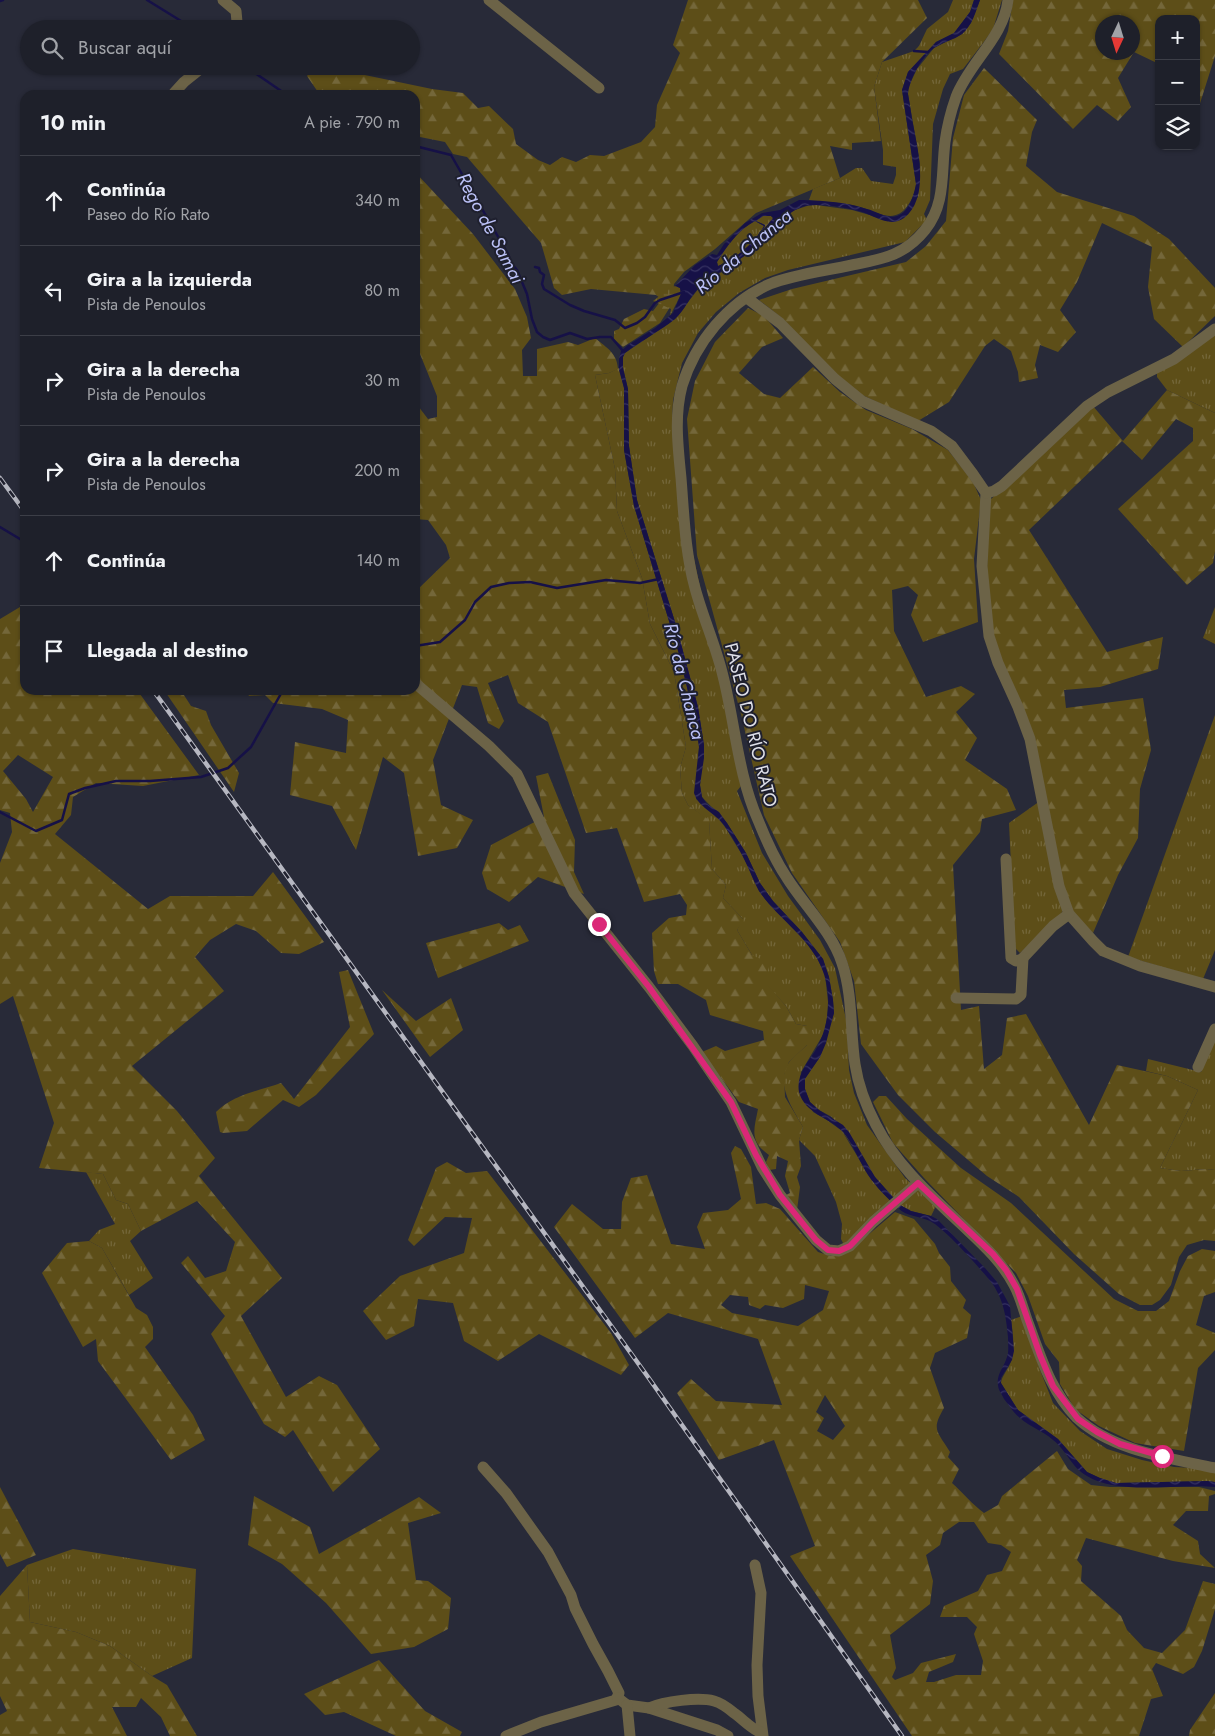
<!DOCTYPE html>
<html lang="es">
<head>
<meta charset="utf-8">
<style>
	:root { --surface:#1e202a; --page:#2b2d36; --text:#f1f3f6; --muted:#a1a3a8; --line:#3c3e47 }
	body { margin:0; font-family:Jost,sans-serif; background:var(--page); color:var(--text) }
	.controls { position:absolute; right:15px; top:15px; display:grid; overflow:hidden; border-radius:10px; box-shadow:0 1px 4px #0004 }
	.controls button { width:45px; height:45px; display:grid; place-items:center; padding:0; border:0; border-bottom:1px solid var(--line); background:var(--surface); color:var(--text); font:25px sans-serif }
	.compass { position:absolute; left:1095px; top:15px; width:45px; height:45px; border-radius:50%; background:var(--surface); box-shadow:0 1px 4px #0004; rotate:184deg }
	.stop { position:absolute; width:15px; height:15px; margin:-11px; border:4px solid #db2777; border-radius:50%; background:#fff }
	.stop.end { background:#db2777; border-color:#fff; box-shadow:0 1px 5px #0008 }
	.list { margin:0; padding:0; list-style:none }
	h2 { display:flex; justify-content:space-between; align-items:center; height:65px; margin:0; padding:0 20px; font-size:21px }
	h2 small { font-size:16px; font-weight:400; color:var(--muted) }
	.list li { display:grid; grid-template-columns:32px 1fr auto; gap:15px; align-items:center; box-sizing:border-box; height:90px; padding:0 20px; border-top:1px solid var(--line) }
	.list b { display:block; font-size:19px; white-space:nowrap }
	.list p { margin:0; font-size:16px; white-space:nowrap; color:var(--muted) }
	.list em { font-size:16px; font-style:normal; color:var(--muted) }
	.icon { flex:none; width:28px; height:28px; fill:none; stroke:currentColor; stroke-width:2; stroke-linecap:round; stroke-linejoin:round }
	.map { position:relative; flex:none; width:1215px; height:1736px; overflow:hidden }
	.search { position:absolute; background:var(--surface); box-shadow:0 1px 4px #0004; left:20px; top:20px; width:400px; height:55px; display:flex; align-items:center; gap:12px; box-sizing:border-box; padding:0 18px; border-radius:28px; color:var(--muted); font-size:19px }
	.panel { position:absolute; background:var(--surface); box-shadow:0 1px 4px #0004; left:20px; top:90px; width:400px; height:605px; border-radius:15px }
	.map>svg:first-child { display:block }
	.grass { fill:url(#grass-tufts) }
	.forest { fill:url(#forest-firs); fill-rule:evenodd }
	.wetland { fill:url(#wetland-marsh) }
	.water { fill:url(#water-waves); fill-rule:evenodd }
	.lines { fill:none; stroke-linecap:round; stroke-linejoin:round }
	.stream { stroke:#161147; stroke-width:2.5 }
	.minor { stroke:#6c6347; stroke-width:11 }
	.rail-casing { stroke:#b6b7c1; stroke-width:4.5 }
	.rail { stroke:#1f202e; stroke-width:2.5; stroke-dasharray:8; stroke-linecap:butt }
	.route { stroke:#db2777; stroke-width:6 }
	.labels { text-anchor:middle; stroke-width:4; stroke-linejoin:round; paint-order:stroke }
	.street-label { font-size:18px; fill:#dedfe8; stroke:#1f202e }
	.water-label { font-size:19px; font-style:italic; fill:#bbc1f7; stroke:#1f202e }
</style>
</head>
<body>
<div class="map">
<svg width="1215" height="1736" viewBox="0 0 1215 1736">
	<defs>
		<pattern id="grass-tufts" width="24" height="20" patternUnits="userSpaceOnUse" patternTransform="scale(1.25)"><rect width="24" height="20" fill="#5d4e18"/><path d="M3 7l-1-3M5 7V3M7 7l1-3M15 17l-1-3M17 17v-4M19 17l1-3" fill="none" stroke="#74673a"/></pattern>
		<pattern id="forest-firs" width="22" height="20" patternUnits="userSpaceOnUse" patternTransform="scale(1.25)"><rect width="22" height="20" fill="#5d4e18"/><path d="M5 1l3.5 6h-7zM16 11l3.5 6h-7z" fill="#74673a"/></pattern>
		<pattern id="wetland-marsh" width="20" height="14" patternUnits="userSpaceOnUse" patternTransform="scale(1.25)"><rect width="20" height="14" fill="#5d4e18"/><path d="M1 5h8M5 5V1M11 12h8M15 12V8" fill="none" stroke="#74673a"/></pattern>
		<pattern id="water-waves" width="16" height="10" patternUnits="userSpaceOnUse" patternTransform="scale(1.25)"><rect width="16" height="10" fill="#161147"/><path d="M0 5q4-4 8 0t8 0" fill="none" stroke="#373362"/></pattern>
	</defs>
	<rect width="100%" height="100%" fill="#282a38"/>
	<g class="grass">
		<path d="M953,0H974L970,12L954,33L936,42L908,72L902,90L916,184C915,192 913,198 908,205C893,228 873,208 852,205C838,202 824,202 809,200L813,189L840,178L856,168H862L871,181L893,184L896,175V167L883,165V150L874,87L882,62L914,51L919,46L927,29L948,12Z"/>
		<path d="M980,0H1002L993,29L983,43L963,69L950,74L943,89L933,124L930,200L924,214L927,220L905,242L788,270L765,278L739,293L716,312L698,333L682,363L673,400L672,421L676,475L721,685L741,786L737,791L762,853L788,896L820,940L835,968L847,1024L849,1070L854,1093L867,1125L905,1178L936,1206L931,1216L911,1211L900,1205L875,1177L832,1117L819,1110L810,1102L805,1089V1078L820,1057L834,1013L833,1000L829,977L823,959L802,932L773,901L760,883L746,853L727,823L702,797L700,785L704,745L698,707L676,625L637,500L629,446L628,389L623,368V357L625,353L675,319L699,288L761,244L778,223L792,211L807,206L816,205L852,210L894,222L918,197L920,164L908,94V88L917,69L934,48L962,34L971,23Z"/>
		<path d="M755,221L764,226C755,243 736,259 718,266L717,262C727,246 738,230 755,221Z"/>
		<path d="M1215,331V413L1167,390L1157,377V372Z"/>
		<path d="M619,368L624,388V450L634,506L679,654L696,725L699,747L696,799L718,818L725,827L744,858L759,891L769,904L805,941L817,958L825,975L828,1002L827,1018L824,1033L801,1072L800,1080L813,1112L827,1120L842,1131L868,1174L878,1188L891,1201L845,1247L841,1239L842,1224L836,1202L815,1156L799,1140L803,1127C792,1108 774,1082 790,1061C795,1055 802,1050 807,1045V1026L796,1024L786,1006L765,983L752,955L737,930L743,919L723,898L726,885L712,869L709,821L688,805L682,793L680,768L686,747L674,672L650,624L642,578L617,511L615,469L595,375L609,373Z"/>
		<path d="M1215,607V644L1203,638Z"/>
		<path d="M1215,715V950L1203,979L1128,957Z"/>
		<path d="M1040,801L1063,910L1059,918L1020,953L1015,948L1009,823Z"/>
		<path d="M1215,1037V1170L1206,1169L1181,1171L1160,1168L1198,1090L1167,1076L1146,1071L1148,1059L1201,1072Z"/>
		<path d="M86,1172L103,1174L116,1200L128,1204L141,1231L130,1241L153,1278L129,1295L102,1248L89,1241L99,1230L115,1224Z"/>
		<path d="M1022,1316L1040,1370L1053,1403L1080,1431L1107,1449L1142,1460L1174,1467L1193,1468L1215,1473V1482L1208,1481L1116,1483L1100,1478L1087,1472L1058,1439L1018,1410L1001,1383C1002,1375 1009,1369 1011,1361C1015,1349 1013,1332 1011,1320Z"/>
		<path d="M73,1549L196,1569L192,1658L152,1676L110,1646L76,1632L30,1622L27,1565Z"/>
	</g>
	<g class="forest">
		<path d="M688,0H918L927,18L882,62L874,87L881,141L852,143V150L830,146L840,178L756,213L715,249L684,272L674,284L672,304L660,323L623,347L614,339V331L619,329L624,319L644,309L653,311L660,302V298L656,295L591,289L562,295L554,288L541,243L467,157L453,154L445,142L415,136V95H320L307,76L314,66H370L360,74L432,89L463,93L478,108L489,106L513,129L516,144L538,160L550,165L562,157L576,162L590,155L604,156L641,142L655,127L657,105L680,53L673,45Z"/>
		<path d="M1013,0H1215V56L1196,116V19H1159V64L1134,52L1118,78L1131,107L1118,121L1097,105L1073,129L999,54L1008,31ZM1102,22H1132V52H1102Z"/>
		<path d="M984,68L1037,120L1032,132L1026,166L1057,192L1134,216L1169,239L1215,288V316L1183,347L1154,319L1148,287L1152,247L1102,223L1077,282L1060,310L1076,332L1058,352L1040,345L1035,365L1038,378L1019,382L1018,372L1011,351L994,339L985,346L949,402L918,421L862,395L835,373L782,318L759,300L792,289L906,262L926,246L946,221L953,138L964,95Z"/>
		<path d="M415,172L473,234L515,289L527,317L531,338L522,350L523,376H537V349L568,342L578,345L595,338C607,348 617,353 618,369L609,373L595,375L615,469L617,511L642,578L650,624L674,672L686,747L680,768L682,793L688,805L709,820L712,869L726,885L723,898L744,920L737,930L752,955L769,963L766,983L786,1006L796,1024L807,1026L812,1032L807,1045L789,1062L784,1075L785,1097L803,1127L799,1140L801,1166L797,1177L800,1187L797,1210L786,1195L790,1193L785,1176L788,1161L777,1156L776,1169L769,1170L766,1162L769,1155C749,1141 754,1130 758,1109L739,1102L702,1052L716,1046L725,1051L764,1040L763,1031L710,1015L706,1000L678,984H658L654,971L652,933L669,918L686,915L687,905L680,894L644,902L617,828L586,833L548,722L518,703L508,675L488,683L504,721L499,729L488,723L477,687L462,685L433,760L441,805L473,820L457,848L418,856L404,773L383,757L356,850L332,806L290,795L295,742L346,753L348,720L322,709L273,703L265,695L249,696L246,690H415V592L450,558L446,545L428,520L415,519V402L428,419L437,417V396L420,354L415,337Z"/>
		<path d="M748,308L764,316L783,338L762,347L739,373L764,394L780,398L813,367L840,392L866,410L912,429L948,450L973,482L981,500L974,559L978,622L923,642L911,615L918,595L908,586L892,590L894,631L926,697L961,686L975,694L956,712L977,738L965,760L1007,789L1016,810L982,819L980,832L953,865L961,1010L979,1006L984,1069L1002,1055L1007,1018L1026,1014L1089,1125L1117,1065L1167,1076L1198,1090L1160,1168L1181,1171L1206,1169L1215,1170V1241L1204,1240L1187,1245L1179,1257L1171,1285L1160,1300L1152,1305H1140L1119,1294L1074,1254L1019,1197L987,1176L935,1132L898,1095L861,1044L854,981L840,942L792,873L764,815L742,718L697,555L687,419L695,381L715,342Z"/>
		<path d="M1167,390L1215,413V551L1213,563L1187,585L1118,509L1193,441V428L1176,419L1142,460L1122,441L1029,530L1107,652L1163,637L1158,669L1100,687L1064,690L1066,708L1143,698L1151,750L1140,789L1138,838L1118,875L1093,933L1065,905L1035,739L994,646L986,604L989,501L1049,443L1092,405L1123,441Z"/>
		<path d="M25,604V690H137L199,775L143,786L96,783L73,797L71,815L55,834L148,909L170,896H253L273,872L324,942L299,954L281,953L256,931L236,924L210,940L195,957L224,991L132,1066L177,1111L215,1158L199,1176L282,1278L241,1316L286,1397L319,1376L337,1385L380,1449L333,1492L293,1430L285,1437L264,1424L211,1334L225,1316L181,1263L188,1256L205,1278L226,1271L235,1242L197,1201L141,1231L128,1204L116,1200L103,1174L39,1168L54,1123L13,996L0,1004V863L12,832L10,813L0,810V619ZM18,755L53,777L33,812L26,799L3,771Z"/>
		<path d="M164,690H184L182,692L191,706L206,711L211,725L239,773L234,792Z"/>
		<path d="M548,773L575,840L574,872L584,894L538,877L509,902L487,889L482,873L491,845L544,817L536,776Z"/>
		<path d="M499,923L508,930L520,925L529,941L438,978L426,943Z"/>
		<path d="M348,970L374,1034L316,1095L299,1107L283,1100L247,1131L223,1133L220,1132L216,1112C234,1094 259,1091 281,1083L294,1099L350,1027L339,972Z"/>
		<path d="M382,990L416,1021L451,998L463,1030L430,1057Z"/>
		<path d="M879,1096H886L907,1119L961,1168L1011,1203L1114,1299L1138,1311H1156L1169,1301L1180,1271L1188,1256L1202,1249L1215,1251V1292L1204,1296L1196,1325L1215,1333V1350L1198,1368L1184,1451L1135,1443L1099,1426L1075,1409L1060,1384L1059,1362L1045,1344L1028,1296L1016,1273L924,1178L893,1143L873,1102Z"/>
		<path d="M735,1146L741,1149L751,1167L756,1204L766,1203L780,1209L818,1252L831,1256L847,1253L895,1212L914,1219L935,1244L939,1253L950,1267L951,1281L966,1300L963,1308L971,1315L967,1338L935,1353L930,1368L944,1408C931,1430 937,1431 950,1452L948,1457L959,1469L952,1483C963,1493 973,1505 984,1513L998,1505L1002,1496L1057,1451L1068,1469L1091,1485L1110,1487H1199L1215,1491V1494L1209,1496L1208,1511H1186L1173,1525L1198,1541L1200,1554L1215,1568L1173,1561L1086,1538L1077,1560L1082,1566L1081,1581L1121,1616L1127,1630L1144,1648L1162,1653L1185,1630L1203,1581L1215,1584V1609L1202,1651L1194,1667L1183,1674L1156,1663L1152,1669L1163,1696L1151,1699L1139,1736H912L790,1556L815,1546L774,1440L719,1460L677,1393L691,1379L716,1401L782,1405L758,1339L668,1313L635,1338L554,1227L572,1204L603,1229H621L622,1202L631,1178L647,1175L671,1244L705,1249L697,1227L703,1213L728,1210L741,1199L731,1153ZM805,1285L829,1291L823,1310L798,1326L732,1313L721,1305L730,1295L748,1297L749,1305L760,1309L765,1305L783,1308L804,1299ZM825,1395L845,1426L833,1440L817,1431L824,1418L816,1412ZM959,1522H974L988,1543L1001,1545L1011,1552L1002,1571L987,1575L978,1591L944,1606L940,1617H967L977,1627L974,1634L983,1661L981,1675H956L934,1682H926L929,1672L953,1662L956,1654L921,1663L913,1673L895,1680L892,1677L896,1668L890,1635L930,1604L933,1581L926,1555L940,1545L943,1533Z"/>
		<path d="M447,1162L466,1173L487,1171L611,1333L629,1365L621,1375L539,1334L498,1361L464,1341L453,1303L418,1299L414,1326L386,1340L363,1311L400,1276L464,1253L472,1218L445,1217L414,1246L408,1240L436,1168Z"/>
		<path d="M89,1241L102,1248L136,1308L147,1315L153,1327V1339L145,1347L193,1415L205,1440L171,1460L98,1361L96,1339L83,1347L42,1273L67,1243Z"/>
		<path d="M0,1487L36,1555L7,1567L0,1554Z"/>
		<path d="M254,1496L310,1527L319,1554L419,1497L441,1513L408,1523L416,1580L428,1581L451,1598L448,1629L414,1647L371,1654L326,1603L282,1564L248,1545Z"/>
		<path d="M27,1565L30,1622L76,1632L110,1646L152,1676L167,1685L197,1736H170L161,1717L141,1698L136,1707H112L127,1736H0V1715L7,1711L0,1696V1596Z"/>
		<path d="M379,1660L425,1711L462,1732L460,1736H396L344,1712L325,1715L304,1694Z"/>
		<path d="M1215,1693V1736H1189L1190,1730Z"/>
	</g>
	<g class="wetland">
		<path d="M763,216H771L773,218L770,224L762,230L765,225L756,221Z"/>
		<path d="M676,286L680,288L681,294L670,316L671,309L653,301L671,287Z"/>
	</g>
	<path class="water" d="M974,0H980C976,11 972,26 962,34C954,40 942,42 934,48C921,58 910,78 908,94C910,104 911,114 913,124C918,150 930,198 904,218C890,228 875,216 862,212C848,208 819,203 805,206C784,212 775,231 760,244C741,261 717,271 698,289C689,298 685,310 675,319C660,331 641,341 625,353L623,357V368L628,389L629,446L637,500L676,625L698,707L704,745V758L700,785L702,797L707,804L719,812L727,823L746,853L760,883L773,901L802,932L823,959L829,977L833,1000L834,1013L826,1043L820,1057L805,1079V1089L810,1102L819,1110L843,1125L849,1132L875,1177L900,1205L911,1211L931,1216L937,1219L985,1268L997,1282L1010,1306L1014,1351L1012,1360L1001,1378V1383L1018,1410L1058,1439L1087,1472L1100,1478L1116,1483L1208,1481L1215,1482V1487C1177,1483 1119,1496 1087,1476C1071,1467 1067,1451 1053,1440C1043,1431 1030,1427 1020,1418C1013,1413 1009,1405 1004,1399C1002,1394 998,1390 998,1385C996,1375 1004,1367 1007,1357C1009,1351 1008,1344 1008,1337C1006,1315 1003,1295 987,1277C976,1264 944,1228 930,1221C920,1216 907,1217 898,1208C887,1198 876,1187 868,1175C859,1161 853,1144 843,1132C829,1117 805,1114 799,1092C796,1076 807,1063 815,1051C831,1024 833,988 818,960C803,933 776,916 759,891C753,881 750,870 744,859C739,848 731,835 724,825C715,813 698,807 694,793L699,747L696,725L679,654L634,506L624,450V388L619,370V359L621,351L628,345L655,328L673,313L681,294L680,288L675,286L695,265L712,254L717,255L724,244L745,223L762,213L780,210L799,200H804C825,201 846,202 867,209C876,211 887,219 897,216C909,212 914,195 916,184L902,90L908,72L936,42L954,33L970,12ZM763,216H771L773,218L764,229L765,225L756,221ZM755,221L764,226C755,242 735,260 718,266L717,262C727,246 738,230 755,221Z"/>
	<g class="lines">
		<g class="stream">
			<path d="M147,0L194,29"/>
			<path d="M0,1L3,0"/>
			<path d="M914,51L928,52"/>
			<path d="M249,66L255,73L287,95"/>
			<path d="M415,146L451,155L508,254L511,263L517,270L527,294L532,319L537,332L543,337L550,340L570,333L587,339L600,337H611L623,351"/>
			<path d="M535,267L539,268L540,272L544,275L542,284L544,289L570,305L584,311L615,320L625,328L637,323L645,317L655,303L660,300L684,292"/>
			<path d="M0,527L25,542"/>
			<path d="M415,646L440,642L465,620L475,602L491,587L509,583L530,582L557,588L606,580L640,583L659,579"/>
			<path d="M0,812L36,831L62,820L69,794L85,788L116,781H150L201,777L228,768L251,747L283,690"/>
		</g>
		<g class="minor">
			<path d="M223,0L236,11L237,22L235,29"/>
			<path d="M489,0L599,88"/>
			<path d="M1008,0C1004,37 969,63 956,97C951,111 947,127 945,142C941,174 946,204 925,230C904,256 882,259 852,265C825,271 795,274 770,284C728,302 695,343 682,386C674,416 678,447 681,478C684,515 685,552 695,588C703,618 716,646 723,676C735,723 738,775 758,820C766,840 775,860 787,878C804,905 832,932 842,963C853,995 850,1031 855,1064C858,1084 866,1106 876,1125C896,1164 928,1193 960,1223C980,1242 1001,1260 1014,1285C1020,1296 1023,1308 1027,1320C1040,1354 1050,1391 1077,1418C1113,1451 1169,1458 1215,1468"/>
			<path d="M175,95L174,93L184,82L204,66"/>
			<path d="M747,298L780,323L835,379L862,401L931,431L952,446L973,474L986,493L982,566L989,636L998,663L1018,707L1030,739L1059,886L1069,914L1093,941L1103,951L1140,966L1215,987"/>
			<path d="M986,493L994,491L1002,486L1087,406L1108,392L1174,359L1215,329"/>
			<path d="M415,683L489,746L517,774L574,893L649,987L693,1046L731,1102L762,1167L780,1195L816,1240L828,1250L839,1251L850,1246L873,1222L918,1183"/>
			<path d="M1006,859L1011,958L1016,961L1022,959L1053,926L1069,914"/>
			<path d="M956,998L1016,999L1021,995L1023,958"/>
			<path d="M1198,1067L1215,1029"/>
			<path d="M483,1467L506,1493L548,1552L571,1595L575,1608L593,1644L608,1671L619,1693L616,1700L541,1722L506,1736"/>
			<path d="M755,1565L761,1593L757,1665L758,1696L763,1736"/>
			<path d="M618,1698L627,1705L649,1708L717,1730L728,1736"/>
			<path d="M627,1705L630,1736"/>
			<path d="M649,1708C664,1701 699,1697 714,1701C722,1703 728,1708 734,1713C744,1720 751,1729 762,1733L761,1736"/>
		</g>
		<defs>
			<g id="rail">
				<path d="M0,478L25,512"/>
				<path d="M153,690L648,1377L902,1736"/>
			</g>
		</defs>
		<use href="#rail" class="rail-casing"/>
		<use href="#rail" class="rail"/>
	</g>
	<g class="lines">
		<path class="route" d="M599,924L649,987L731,1102L756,1155L780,1195L816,1240L828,1250L839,1251L850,1246L873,1222L918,1183L993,1254L1006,1270L1017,1289L1040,1355L1053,1386L1078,1419L1097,1432L1120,1444L1162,1456"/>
	</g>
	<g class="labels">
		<g class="street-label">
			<text transform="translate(751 725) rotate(76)" y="6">PASEO DO RÍO RATO</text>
		</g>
		<g class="water-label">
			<text transform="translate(491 228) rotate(62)" y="7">Rego de Samai</text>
			<text transform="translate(743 251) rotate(-40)" y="7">Río da Chanca</text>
			<text transform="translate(685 681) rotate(76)" y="7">Río da Chanca</text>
		</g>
	</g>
</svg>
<div class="controls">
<button>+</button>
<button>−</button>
<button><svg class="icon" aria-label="layers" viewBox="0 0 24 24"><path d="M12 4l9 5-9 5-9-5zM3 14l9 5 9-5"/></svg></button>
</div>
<svg class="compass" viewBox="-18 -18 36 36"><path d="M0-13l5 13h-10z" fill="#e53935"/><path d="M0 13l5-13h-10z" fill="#a1a3a8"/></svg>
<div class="stop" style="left:1162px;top:1456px"></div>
<div class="stop end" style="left:599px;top:924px"></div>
<div class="search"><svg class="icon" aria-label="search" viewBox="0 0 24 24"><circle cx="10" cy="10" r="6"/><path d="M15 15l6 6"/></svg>Buscar aquí</div>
<section class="panel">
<h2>10 min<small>A pie · 790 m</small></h2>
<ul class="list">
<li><svg class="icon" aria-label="ahead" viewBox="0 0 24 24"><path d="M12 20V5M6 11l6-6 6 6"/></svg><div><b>Continúa</b><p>Paseo do Río Rato</p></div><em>340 m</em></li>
<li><svg class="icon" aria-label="left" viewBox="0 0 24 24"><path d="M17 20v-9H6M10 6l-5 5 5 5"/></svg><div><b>Gira a la izquierda</b><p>Pista de Penoulos</p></div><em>80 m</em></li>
<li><svg class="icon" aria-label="right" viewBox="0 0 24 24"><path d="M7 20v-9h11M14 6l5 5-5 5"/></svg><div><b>Gira a la derecha</b><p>Pista de Penoulos</p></div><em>30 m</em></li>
<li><svg class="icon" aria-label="right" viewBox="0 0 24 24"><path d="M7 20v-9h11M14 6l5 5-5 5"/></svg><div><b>Gira a la derecha</b><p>Pista de Penoulos</p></div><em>200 m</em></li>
<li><svg class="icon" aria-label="ahead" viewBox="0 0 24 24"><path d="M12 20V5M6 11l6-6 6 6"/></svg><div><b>Continúa</b></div><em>140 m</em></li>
<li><svg class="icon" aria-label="arrive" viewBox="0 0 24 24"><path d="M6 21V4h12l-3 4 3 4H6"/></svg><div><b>Llegada al destino</b></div></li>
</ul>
</section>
</div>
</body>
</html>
